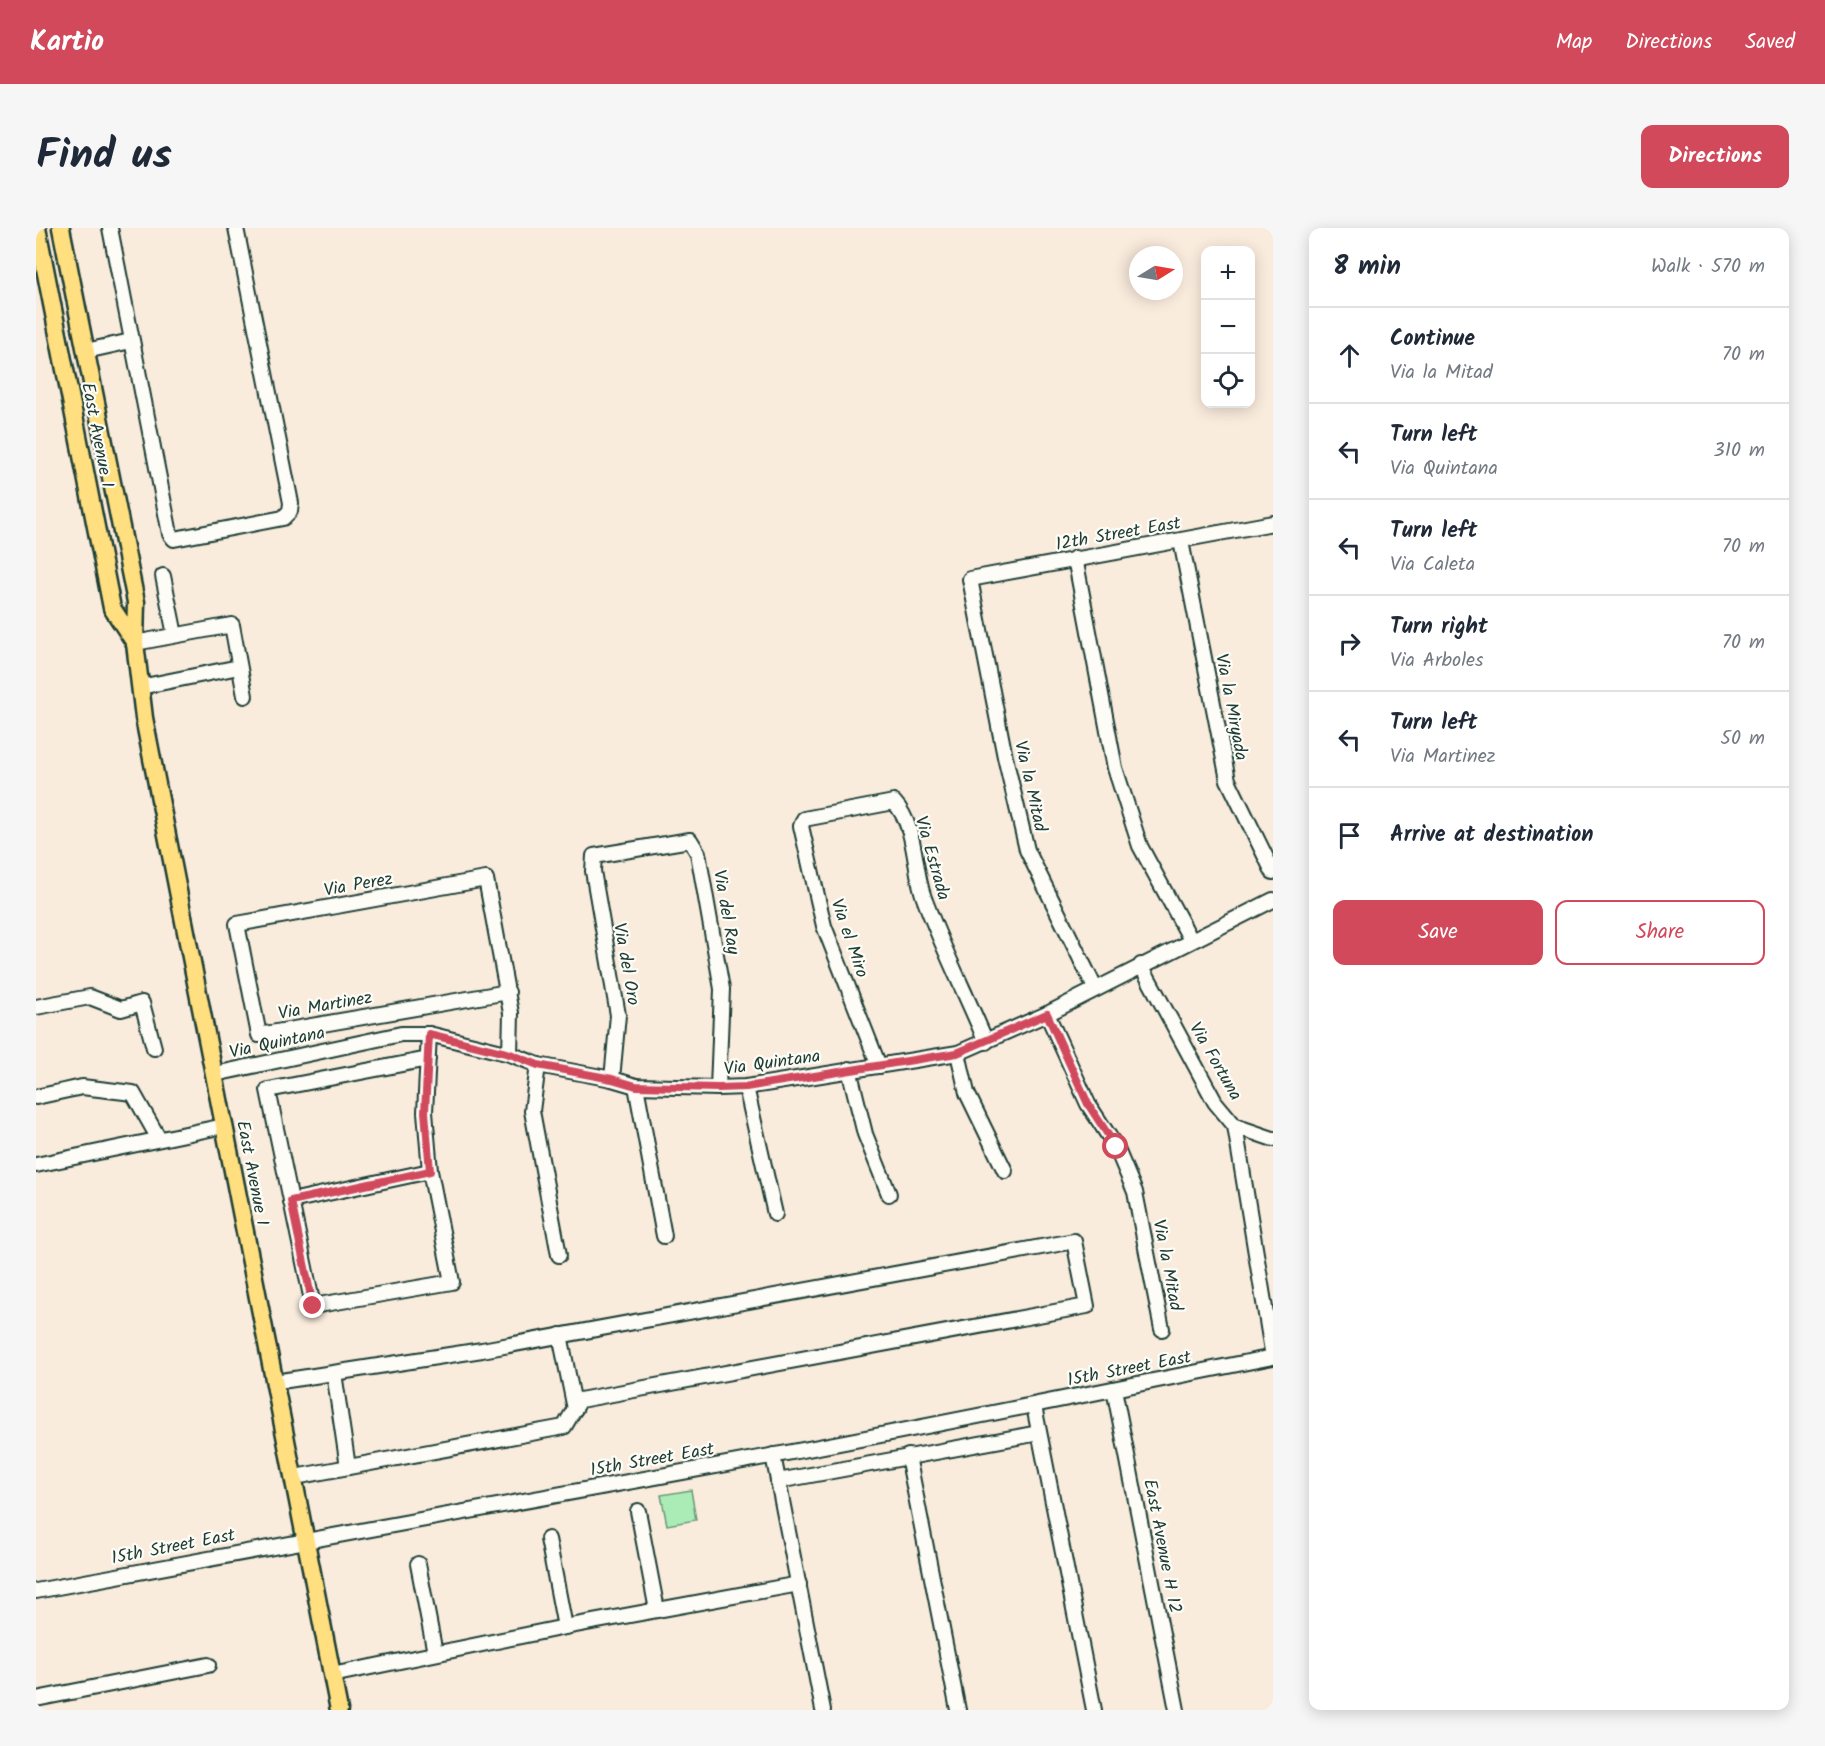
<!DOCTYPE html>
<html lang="en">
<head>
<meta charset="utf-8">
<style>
	:root { --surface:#fff; --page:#f6f6f7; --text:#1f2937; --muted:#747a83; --line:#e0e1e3; --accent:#d1495b }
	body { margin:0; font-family:Kalam,sans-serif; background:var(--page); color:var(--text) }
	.controls { position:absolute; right:18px; top:18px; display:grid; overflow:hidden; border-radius:12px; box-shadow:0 3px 15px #0003 }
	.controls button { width:54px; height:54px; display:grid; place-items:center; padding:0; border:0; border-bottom:2px solid var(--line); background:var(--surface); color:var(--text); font:30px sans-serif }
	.compass { position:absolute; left:1093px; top:18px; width:54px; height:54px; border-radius:50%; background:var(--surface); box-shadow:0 3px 15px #0003; rotate:79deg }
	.stop { position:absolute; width:18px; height:18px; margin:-14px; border:4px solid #d1495b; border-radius:50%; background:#fff }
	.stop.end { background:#d1495b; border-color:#fff; box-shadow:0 2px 6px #0008 }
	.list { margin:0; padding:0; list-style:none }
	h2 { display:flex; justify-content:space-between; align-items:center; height:78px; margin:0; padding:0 24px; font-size:26px }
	h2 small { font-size:20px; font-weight:400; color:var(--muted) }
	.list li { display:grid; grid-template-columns:39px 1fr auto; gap:18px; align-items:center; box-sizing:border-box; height:96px; padding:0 24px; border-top:2px solid var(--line) }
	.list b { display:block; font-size:22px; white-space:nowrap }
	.list p { margin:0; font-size:20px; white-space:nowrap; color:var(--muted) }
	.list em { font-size:20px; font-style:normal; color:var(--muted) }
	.actions { display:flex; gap:12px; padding:18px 24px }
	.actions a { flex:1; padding:14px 0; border:2px solid var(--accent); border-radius:12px; text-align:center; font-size:21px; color:var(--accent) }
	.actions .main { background:var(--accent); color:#fff }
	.icon { flex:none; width:33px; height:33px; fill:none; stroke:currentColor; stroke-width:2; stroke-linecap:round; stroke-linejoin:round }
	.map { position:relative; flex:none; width:1237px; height:1482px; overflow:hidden; border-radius:12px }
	header { display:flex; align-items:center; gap:36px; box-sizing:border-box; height:84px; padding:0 30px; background:var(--accent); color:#fff }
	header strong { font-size:28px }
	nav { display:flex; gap:33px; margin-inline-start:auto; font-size:21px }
	.intro { display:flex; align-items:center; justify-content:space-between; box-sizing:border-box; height:144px; padding:0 36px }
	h1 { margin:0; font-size:42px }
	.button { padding:15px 27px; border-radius:12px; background:var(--accent); color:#fff; font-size:21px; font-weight:700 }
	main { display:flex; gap:36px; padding:0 36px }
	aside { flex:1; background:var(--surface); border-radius:12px; box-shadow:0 3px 15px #0003 }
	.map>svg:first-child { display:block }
	.green { fill:#abecb6; stroke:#659475; stroke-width:1.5 }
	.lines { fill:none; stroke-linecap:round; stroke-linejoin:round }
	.minor-casing { stroke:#1f3d34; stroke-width:18 }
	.major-casing { stroke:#1f3d34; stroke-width:21 }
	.minor { stroke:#fdfcf7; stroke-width:14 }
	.major { stroke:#ffdf80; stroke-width:16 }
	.route { stroke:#d1495b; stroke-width:8 }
	.labels { text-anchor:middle; stroke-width:4.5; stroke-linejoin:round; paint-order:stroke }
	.street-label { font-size:18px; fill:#1f3d34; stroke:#fdfcf7 }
</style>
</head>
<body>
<header>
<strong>Kartio</strong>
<nav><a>Map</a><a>Directions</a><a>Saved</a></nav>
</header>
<div class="intro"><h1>Find us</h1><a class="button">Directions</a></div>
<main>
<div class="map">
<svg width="1237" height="1482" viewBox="0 0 1237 1482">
	<rect width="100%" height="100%" fill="#faecdd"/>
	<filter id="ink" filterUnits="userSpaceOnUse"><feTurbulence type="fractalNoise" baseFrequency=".0167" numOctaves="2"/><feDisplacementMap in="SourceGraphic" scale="12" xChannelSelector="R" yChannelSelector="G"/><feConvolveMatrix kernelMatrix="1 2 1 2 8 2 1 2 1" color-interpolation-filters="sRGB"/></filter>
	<g filter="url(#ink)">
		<path class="green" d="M655,1262L660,1292L631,1297L625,1267Z"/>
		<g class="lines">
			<defs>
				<g id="minor">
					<path d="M74,0L134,306L138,311L247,290L254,283L255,275L200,0"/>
					<path d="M50,123L95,113"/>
					<path d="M1145,313L1192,552L1237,644"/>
					<path d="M1039,330L1079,540L1104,618L1155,712"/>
					<path d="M127,348L139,407"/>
					<path d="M99,415L196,397L209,468"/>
					<path d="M104,459L203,439"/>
					<path d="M1059,760L991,622L969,529L934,351L1237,295"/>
					<path d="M472,764L223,807L201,696L450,651L475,785L474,826"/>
					<path d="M0,779L54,769L85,781L106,775L118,820"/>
					<path d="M1011,786L1052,876L1080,919L1099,964L1126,1101"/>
					<path d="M922,825L931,865L969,943"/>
					<path d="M392,831L232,862L277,1078L416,1054L394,943L389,884L393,806"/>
					<path d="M502,837L496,883L523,1027"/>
					<path d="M843,838L788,698L765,598L768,591L858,574C881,599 877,640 888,670C906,719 930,766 950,814"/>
					<path d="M813,841L829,906L853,966"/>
					<path d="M179,846L365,806H393L474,826L502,837L576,851L600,858L682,860L710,859L922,825L1011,786L1237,672"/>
					<path d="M576,851L582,787L557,643L558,628L654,612L662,625L686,761L682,860"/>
					<path d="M600,858L628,1008"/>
					<path d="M710,859L739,986"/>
					<path d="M0,869L46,859L97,865L123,911"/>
					<path d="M1199,898L1237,911"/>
					<path d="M0,937L188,898"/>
					<path d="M255,973L394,943"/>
					<path d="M524,1107L539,1181"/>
					<path d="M298,1145L312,1239"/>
					<path d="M239,1154L446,1122L1038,1013L1051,1078L544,1172L528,1199L259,1249"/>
					<path d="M1078,1161L1141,1482"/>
					<path d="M998,1178L1058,1482"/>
					<path d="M737,1227L787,1482"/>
					<path d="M872,1228L922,1482"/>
					<path d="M742,1253L1003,1205"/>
					<path d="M602,1283L621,1382"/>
					<path d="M512,1311L529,1399"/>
					<path d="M382,1336L399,1425"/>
					<path d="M0,1363C246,1316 494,1273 740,1227C906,1196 1071,1162 1237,1129L1199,898L1179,874L1105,737"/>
					<path d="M296,1447L529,1399L763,1356"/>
					<path d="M0,1471L172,1437"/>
				</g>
				<g id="major">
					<path d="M1,0L76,380L99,415"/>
					<path d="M25,0L100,374L99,415L108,490L303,1482"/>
				</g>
			</defs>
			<use href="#minor" class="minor-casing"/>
			<use href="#major" class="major-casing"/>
			<use href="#minor" class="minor"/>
			<use href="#major" class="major"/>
		</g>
	</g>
	<g class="lines" filter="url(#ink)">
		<path class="route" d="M277,1078L255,973L394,943L389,884L393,806L474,826L502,837L576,851L600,858L682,860L710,859L921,825L1011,786L1052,876L1080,919"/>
	</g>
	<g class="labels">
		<g class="street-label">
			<text transform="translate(62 207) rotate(79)" y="6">East Avenue I</text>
			<text transform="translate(1082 305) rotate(-10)" y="6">12th Street East</text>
			<text transform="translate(1196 479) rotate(79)" y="6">Via la Miryada</text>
			<text transform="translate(995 558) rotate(77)" y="6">Via la Mitad</text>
			<text transform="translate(897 630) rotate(74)" y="6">Via Estrada</text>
			<text transform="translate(322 656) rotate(-10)" y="6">Via Perez</text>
			<text transform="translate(691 684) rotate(80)" y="6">Via del Ray</text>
			<text transform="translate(814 710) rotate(71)" y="6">Via el Miro</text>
			<text transform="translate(591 736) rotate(80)" y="6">Via del Oro</text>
			<text transform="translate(289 777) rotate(-10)" y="6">Via Martinez</text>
			<text transform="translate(241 814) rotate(-12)" y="6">Via Quintana</text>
			<text transform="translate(1180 833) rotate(60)" y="6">Via Fortuna</text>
			<text transform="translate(736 834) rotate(-8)" y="6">Via Quintana</text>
			<text transform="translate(217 945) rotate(79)" y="6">East Avenue I</text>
			<text transform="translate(1132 1037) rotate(79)" y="6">Via la Mitad</text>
			<text transform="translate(1093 1140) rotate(-11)" y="6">15th Street East</text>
			<text transform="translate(616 1231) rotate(-10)" y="6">15th Street East</text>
			<text transform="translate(137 1318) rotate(-11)" y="6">15th Street East</text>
			<text transform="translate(1127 1318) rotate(79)" y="6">East Avenue H 12</text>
		</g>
	</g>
</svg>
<div class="controls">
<button>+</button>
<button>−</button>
<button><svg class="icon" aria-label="locate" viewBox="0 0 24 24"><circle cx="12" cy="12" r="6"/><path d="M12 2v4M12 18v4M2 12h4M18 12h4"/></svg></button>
</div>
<svg class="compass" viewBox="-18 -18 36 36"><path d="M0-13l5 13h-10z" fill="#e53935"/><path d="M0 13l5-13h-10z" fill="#747a83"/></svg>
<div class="stop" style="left:1080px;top:919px"></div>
<div class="stop end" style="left:277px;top:1078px"></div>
</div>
<aside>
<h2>8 min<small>Walk · 570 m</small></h2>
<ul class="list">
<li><svg class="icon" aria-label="ahead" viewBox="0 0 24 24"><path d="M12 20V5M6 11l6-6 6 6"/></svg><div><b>Continue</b><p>Via la Mitad</p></div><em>70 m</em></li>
<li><svg class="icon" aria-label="left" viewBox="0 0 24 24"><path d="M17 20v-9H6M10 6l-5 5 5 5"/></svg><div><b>Turn left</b><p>Via Quintana</p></div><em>310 m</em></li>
<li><svg class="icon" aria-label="left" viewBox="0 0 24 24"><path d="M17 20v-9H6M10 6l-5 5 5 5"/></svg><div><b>Turn left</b><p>Via Caleta</p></div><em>70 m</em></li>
<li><svg class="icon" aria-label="right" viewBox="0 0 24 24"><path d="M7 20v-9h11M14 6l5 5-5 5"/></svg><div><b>Turn right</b><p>Via Arboles</p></div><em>70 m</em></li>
<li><svg class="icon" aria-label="left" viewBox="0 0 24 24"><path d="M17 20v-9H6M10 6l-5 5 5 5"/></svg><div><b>Turn left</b><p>Via Martinez</p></div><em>50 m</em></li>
<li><svg class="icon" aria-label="arrive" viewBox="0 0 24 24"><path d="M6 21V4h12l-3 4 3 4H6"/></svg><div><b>Arrive at destination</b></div></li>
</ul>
<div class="actions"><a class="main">Save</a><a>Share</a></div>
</aside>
</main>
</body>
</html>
